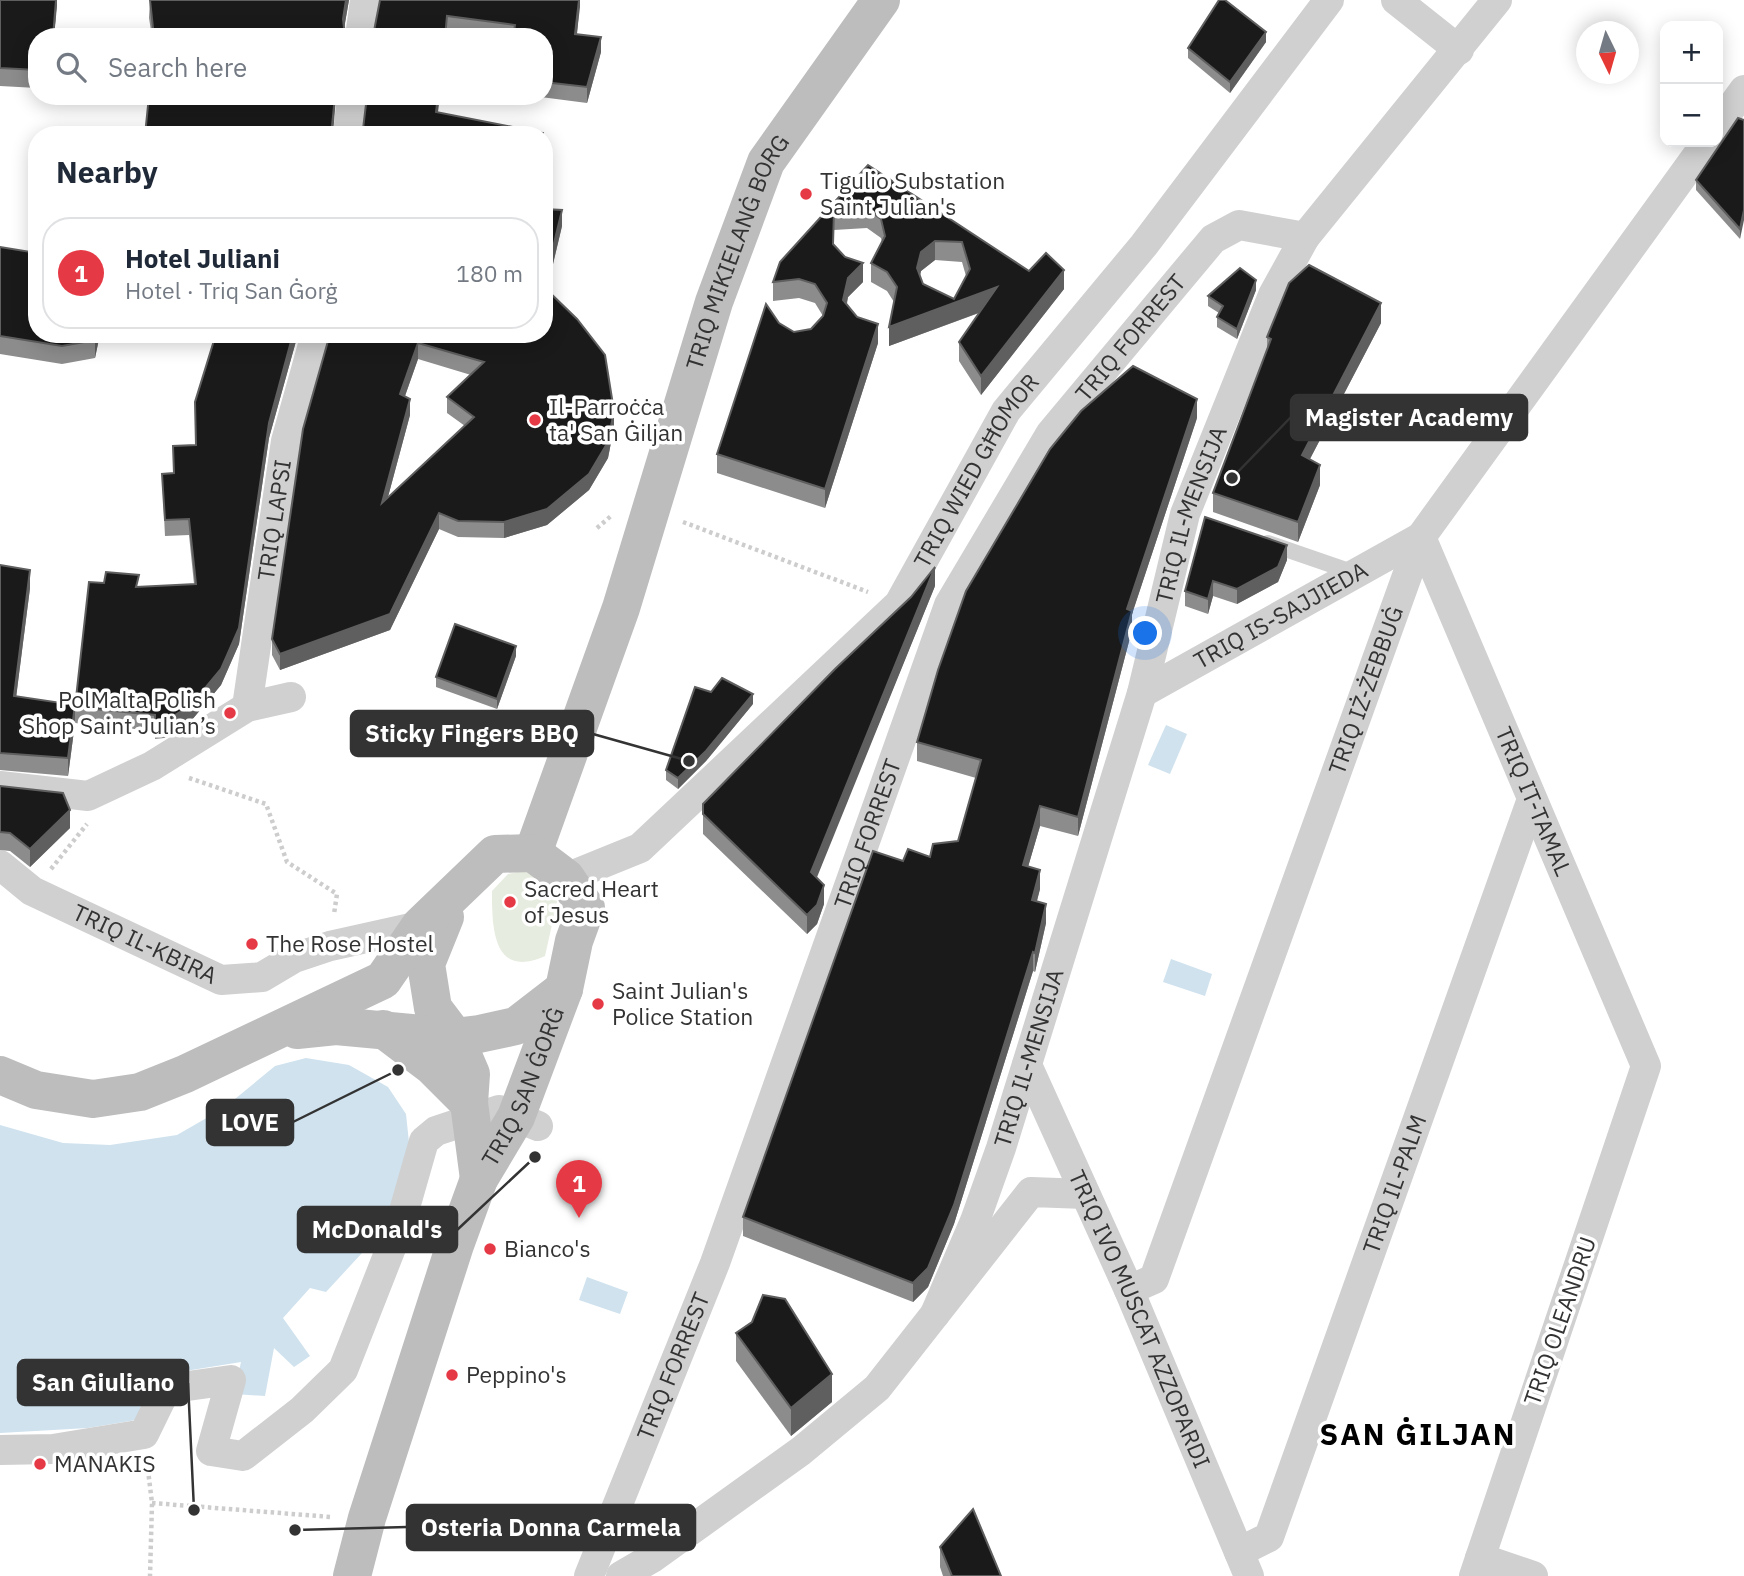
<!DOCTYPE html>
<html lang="en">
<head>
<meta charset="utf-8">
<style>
	:root { --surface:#fff; --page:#f2f2f3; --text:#1f2937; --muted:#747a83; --line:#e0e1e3; --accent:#e63946 }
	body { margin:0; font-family:"IBM Plex Sans",sans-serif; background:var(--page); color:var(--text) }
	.controls { position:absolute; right:21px; top:21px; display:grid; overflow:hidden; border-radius:14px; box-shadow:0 4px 18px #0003 }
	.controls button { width:63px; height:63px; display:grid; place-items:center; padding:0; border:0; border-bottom:2px solid var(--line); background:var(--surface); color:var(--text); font:35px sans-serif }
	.compass { position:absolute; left:1576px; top:21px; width:63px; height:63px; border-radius:50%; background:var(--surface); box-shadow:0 4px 18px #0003; rotate:175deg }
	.you { position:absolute; left:1146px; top:634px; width:24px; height:24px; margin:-18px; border:5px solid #fff; border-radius:50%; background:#1a73e8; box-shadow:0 0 0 10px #1a73e833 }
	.badge { display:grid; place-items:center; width:46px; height:46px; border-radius:50%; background:var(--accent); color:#fff; font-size:23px; font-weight:700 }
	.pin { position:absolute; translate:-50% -58px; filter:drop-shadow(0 2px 4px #0008) }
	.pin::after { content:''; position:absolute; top:37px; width:24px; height:21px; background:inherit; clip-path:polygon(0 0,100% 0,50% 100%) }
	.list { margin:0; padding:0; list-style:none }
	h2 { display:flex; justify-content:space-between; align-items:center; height:91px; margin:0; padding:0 28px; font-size:30px }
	h2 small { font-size:23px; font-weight:400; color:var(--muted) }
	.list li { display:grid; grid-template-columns:46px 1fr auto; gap:21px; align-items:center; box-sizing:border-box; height:112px; margin:0 14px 14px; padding:0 14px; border:2px solid var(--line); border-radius:28px }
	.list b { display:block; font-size:26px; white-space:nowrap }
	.list p { margin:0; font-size:23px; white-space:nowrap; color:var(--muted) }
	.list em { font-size:23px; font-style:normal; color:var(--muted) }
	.icon { flex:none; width:38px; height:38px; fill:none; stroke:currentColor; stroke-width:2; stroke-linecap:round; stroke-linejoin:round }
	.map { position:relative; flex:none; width:1744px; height:1576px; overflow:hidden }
	.search { position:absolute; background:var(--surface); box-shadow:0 4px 18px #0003; left:28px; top:28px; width:525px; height:77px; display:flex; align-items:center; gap:18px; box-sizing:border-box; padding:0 24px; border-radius:28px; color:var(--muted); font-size:26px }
	.panel { position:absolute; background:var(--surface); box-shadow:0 4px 18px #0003; left:28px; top:126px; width:525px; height:217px; border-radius:28px }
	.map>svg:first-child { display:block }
	.green { fill:#e6ecdf }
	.water { fill:#cfe2ee }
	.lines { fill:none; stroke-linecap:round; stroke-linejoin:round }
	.path { stroke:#cdcdcd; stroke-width:4.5; stroke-dasharray:3.5 3.5; stroke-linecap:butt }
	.lane { stroke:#d0d0d0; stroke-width:16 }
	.street { stroke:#d0d0d0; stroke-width:30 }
	.secondary { stroke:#bdbdbd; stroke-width:38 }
	.wall { fill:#8c8c8c; fill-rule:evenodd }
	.shaded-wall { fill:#5f5f5f }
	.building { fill:#1a1a1a; stroke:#5f5f5f; stroke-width:2; fill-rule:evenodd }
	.poi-dot { fill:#e63946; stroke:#fff; stroke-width:2.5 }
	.labels { text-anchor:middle; stroke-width:7; stroke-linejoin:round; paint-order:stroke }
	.poi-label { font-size:23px; fill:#333; stroke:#fff; text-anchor:start }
	.street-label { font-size:23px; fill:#333; stroke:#fff }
	.district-label { font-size:30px; font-weight:bold; letter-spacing:2px; fill:#000; stroke:#fff }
	.leader { fill:none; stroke:#333; stroke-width:2.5 }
	.callout-dot { fill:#333; stroke:#fff; stroke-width:2.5 }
	.callout { fill:#333; stroke:#333; stroke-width:2.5 }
	.callout-label { font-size:24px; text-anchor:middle; font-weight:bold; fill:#fff }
</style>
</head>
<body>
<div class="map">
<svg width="1744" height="1576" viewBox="0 0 1744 1576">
	<rect width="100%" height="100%" fill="#fff"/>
	<path class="green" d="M527,870L554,891L557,902L545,956C492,980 492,926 492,891L508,874Z"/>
	<g class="water">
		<path d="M1166,725L1187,734L1170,774L1148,765Z"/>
		<path d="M1171,959L1212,974L1205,996L1163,982Z"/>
		<path d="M306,1058L349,1065L388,1087L406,1114L410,1152L386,1227L326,1292L310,1288L283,1318L310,1356L294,1367L274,1348L265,1396L234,1394L241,1362L142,1378V1419L88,1428L0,1433V1125L63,1143L110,1145L177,1135L224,1108L275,1066Z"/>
		<path d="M587,1277L628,1292L620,1314L579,1300Z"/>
	</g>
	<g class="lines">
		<g class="path">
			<path d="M683,522L868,592"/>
			<path d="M597,528L611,516"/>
			<path d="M189,778L266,804L287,862L337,894L334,914"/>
			<path d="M51,869L87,824"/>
			<path d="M147,1462L152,1503L150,1576"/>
			<path d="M152,1503L331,1517"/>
		</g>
		<path class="lane" d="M1268,543L1355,573"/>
		<g class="street">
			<path d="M1396,0L1459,50"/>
			<path d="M360,37L365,0"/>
			<path d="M1718,126L1744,90"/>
			<path d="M348,135L352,96"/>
			<path id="s1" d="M1142,693L1421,537L1646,1066L1474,1576"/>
			<path id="s2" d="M247,707L286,441L316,334"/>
			<path d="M0,786L88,796L152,766L247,707L291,697"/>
			<path id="s3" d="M0,865L32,891L221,980L262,977L294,958L330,946L420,926"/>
			<path id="s4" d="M566,878L640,848L899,604L1006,411L1144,245L1329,0"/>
			<path id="s5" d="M1027,1065L1129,1290L1249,1576"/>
			<path id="s6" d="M1129,1290L1154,1279L1421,537L1707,142"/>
			<path id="s7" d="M935,1314L975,1221L1001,1148L1142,693L1185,514L1273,295L1305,237L1497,0"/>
			<path d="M0,1450L53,1449L144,1434L166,1389L231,1380L211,1451L243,1456L302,1410L343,1370L400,1225L424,1141L436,1131L499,1110L538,1126"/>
			<path id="s8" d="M1239,1552L1269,1537L1532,799"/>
			<path d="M1480,1558L1533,1576"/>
			<path id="s9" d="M589,1576L715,1263L949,605L1051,433L1213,239L1239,225L1305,237"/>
			<path d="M621,1576L652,1558L801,1451L877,1388L1031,1192L1085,1194"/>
		</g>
		<g class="secondary">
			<path id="s10" d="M533,853L621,608L714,302L766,162L881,0"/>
			<path d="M445,917L426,964L433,1008L455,1037L471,1074L469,1103"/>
			<path d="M383,1029L432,1066L469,1103L479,1179"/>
			<path d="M297,1030L336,1026L455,1037L479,1034L516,1026L564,989"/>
			<path d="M0,1075L36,1090L93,1099L140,1092L185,1074L383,980L420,926L495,854L533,853"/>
			<path id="s11" d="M352,1576L367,1518L455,1245L479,1179L516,1117L564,989L574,941L586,908L566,878L533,853"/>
		</g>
	</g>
	<g class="wall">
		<path d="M0,0H57L54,37H37V88L0,86Z"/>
		<path d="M150,0H349L344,28L355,37H152L149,18Z"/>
		<path d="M380,0H580L577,34L601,52L587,103L533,96H544V37H485L447,32V37H367L374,31Z"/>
		<path d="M1266,42L1230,93L1188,58V48Z"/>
		<path d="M1744,120L1740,239L1696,190V180Z"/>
		<path d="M868,165L1029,271L1064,289L981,395L959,361V342L979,313L889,346L894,302L887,291L871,282V263L882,242L881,238L867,228L834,230V245L863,282L848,297L847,304L878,343L825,508L717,473V454L779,323L794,332L811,329L823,316L815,303L799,298L773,301V282ZM935,260L962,262L966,276L954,299L923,284L920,276L921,271Z"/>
		<path d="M544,209L562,226L547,290L614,427L608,458L589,490L547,525L504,538L458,537L439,529L390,630L280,670L272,655V639L330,334H544ZM418,359L471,375L447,397V413L465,426L388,497L410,415L405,396Z"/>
		<path d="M0,247L37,334H100L95,358L62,364L0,354Z"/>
		<path d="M1256,290L1237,339L1217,327V317L1219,313L1208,306V296Z"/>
		<path d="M1381,323L1310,459L1320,485L1298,542L1213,512V493L1267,350V337Z"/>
		<path d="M216,334H298L269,438L239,644L221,685L191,721L164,738L155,739V731L75,723L68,776L0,770V565L30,588L16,697L75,705L139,587L194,584L189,535L165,536L162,474L173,473V446L195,445Z"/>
		<path d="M1197,418L1132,614V630L1078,836L1040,826L1028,867L1040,889L1037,901L1046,923L1035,972L1033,971L954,1224L928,1287L913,1302L743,1236V1217L930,857L958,841L976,778L917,761V742Z"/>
		<path d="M1205,517L1287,560L1278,582L1237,604L1213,596L1208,614L1185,606V591Z"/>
		<path d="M935,586L816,877L824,904L817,924L807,934L703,834V804Z"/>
		<path d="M516,656L497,709L436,687V677Z"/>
		<path d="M753,704L706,761L678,789L666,780V770Z"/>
		<path d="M0,786L70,828L30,867L10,851L0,850Z"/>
		<path d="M736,1333L832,1402L791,1436L736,1361Z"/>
		<path d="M940,1547L1001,1576H943L940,1567Z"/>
	</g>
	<g class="shaded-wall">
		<path d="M56,0H57V6L54,37H53Z"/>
		<path d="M346,0H349L343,35V19Z"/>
		<path d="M579,0H580V7L575,50V34Z"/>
		<path d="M1266,32V42L1230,93V82Z"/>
		<path d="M601,37V52L587,103V87Z"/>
		<path d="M335,96H336L333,135L332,126Z"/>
		<path d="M438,96H440L436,128V112Z"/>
		<path d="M562,210V226L544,301V285Z"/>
		<path d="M1744,210V220L1740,239V229Z"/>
		<path d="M935,241V260L921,271L917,287V268L921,252Z"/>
		<path d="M863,263V282L848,297L843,319V300L848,278Z"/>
		<path d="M1064,270V289L981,395V376Z"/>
		<path d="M1256,280V290L1237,339V329Z"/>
		<path d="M997,287V306L889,346V327Z"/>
		<path d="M1381,303V323L1302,474V455Z"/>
		<path d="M878,324V343L825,508V489Z"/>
		<path d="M97,334H100L95,358V340Z"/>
		<path d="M293,334H298L269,438L239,644L221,685L191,721L164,738V722L269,423Z"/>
		<path d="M418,343V359L400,410V394Z"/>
		<path d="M410,399V415L382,519V503Z"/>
		<path d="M1197,399V418L1132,614V630L1078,836V817L1127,609Z"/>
		<path d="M614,411V427L608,458L589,490L547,525L504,538V522Z"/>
		<path d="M1320,465V485L1298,542V522Z"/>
		<path d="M439,513V529L390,630L280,670V654Z"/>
		<path d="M1287,545V560L1278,582L1237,604V589Z"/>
		<path d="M935,567V586L811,892V872Z"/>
		<path d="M30,570V588L14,714V696Z"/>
		<path d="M1213,581V596L1208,614V599Z"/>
		<path d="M516,646V656L497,709V699Z"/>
		<path d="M753,694V704L706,761L678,789V778Z"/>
		<path d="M75,705V723L68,776V758Z"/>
		<path d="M1040,806V826L1023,884V865Z"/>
		<path d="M70,810V828L30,867V849Z"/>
		<path d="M1040,870V889L1032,919V900Z"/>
		<path d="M824,885V904L817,924L807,934V915Z"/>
		<path d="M1046,904V923L1035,972V953Z"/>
		<path d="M1033,952V971L954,1224L928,1287L913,1302V1283Z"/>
		<path d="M832,1374V1402L791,1436V1408Z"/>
	</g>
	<g class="building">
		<path d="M0,0H56L53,37H37V70L0,68Z"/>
		<path d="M150,0H346L343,19L344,28L355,37H154Z"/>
		<path d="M380,0H579L575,34L601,37L587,87L544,82V37H513L515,25L447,16L445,37H367L374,31Z"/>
		<path d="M1219,0H1225L1266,32L1230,82L1188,48Z"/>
		<path d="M149,96H335L332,126L337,133L342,135H145Z"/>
		<path d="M367,96H438L436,112L543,133V135H350L363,129Z"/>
		<path d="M1738,118L1744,120V210L1740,229L1696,180Z"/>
		<path d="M868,165L1029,271L1046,253L1064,270L981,376L959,342L997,287L889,327L897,287L887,272L871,263L885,236L881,219L867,209L834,211L833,244L845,257L863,263L848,278L843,300L857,317L878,324L825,489L717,454L766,304L779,323L794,332L811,329L823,316L827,303L815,284L799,279L773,282L780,262ZM935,241L962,242L970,269L954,299L923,284L917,268L921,252Z"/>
		<path d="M544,209L562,210L544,285Z"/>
		<path d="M0,247L37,253V334H97L95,340L62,346L0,336Z"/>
		<path d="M1309,265L1381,303L1302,455L1320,465L1298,522L1213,493L1271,339L1267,337L1289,283Z"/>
		<path d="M1240,268L1256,280L1237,329L1217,317L1223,306L1208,296Z"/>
		<path d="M544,287L577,319L605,355L614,411L608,442L589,474L547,509L504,522L458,521L439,513L390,614L280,654L272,639L303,429L330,334H544ZM418,343L484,362L447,397L474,417L382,503L410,399L400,394Z"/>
		<path d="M216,334H293L269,423L239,628L221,669L191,705L164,722L155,723V715L75,707L89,582L104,583L106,572L139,575L136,587L196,584L189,519L165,520L162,474L174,473L173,446L196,445L195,402Z"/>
		<path d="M1133,366L1197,399L1127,609L1132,611L1078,817L1040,806L1023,865L1040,870L1032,900L1046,904L1035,953L1033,952L954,1205L928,1268L913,1283L743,1217L873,851L903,861L908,849L930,857L933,844L958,841L981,760L917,742L938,670L966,591L1050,449L1081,411Z"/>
		<path d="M1205,517L1287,545L1278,567L1237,589L1213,581L1208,599L1185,591Z"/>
		<path d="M0,565L30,570L14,696L75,705L68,758L0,753Z"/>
		<path d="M935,567L811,872L824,885L817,905L807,915L703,814V804L835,669L911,597Z"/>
		<path d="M455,624L516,646L497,699L436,677Z"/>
		<path d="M722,678L753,694L706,751L678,778L666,770L695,687L711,692Z"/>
		<path d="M0,786L63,793L70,810L30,849L10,833L0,832Z"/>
		<path d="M763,1295L785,1299L832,1374L791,1408L736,1333L752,1322Z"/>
		<path d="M973,1509L1001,1576H952L940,1547Z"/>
	</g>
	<g class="poi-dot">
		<circle cx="806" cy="194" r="7"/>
		<circle cx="535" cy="420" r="7"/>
		<circle cx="230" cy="713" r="7"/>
		<circle cx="510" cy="902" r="7"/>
		<circle cx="252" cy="944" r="7"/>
		<circle cx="598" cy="1004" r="7"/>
		<circle cx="490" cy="1249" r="7"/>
		<circle cx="452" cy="1375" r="7"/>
		<circle cx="40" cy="1464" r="7"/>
	</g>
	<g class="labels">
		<g class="poi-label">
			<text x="820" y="189">Tigulio Substation<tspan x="820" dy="26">Saint Julian's</tspan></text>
			<text x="549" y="415">Il-Parroċċa<tspan x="549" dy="26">ta' San Ġiljan</tspan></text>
			<text x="216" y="708" text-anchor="end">PolMalta Polish<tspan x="216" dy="26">Shop Saint Julian’s</tspan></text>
			<text x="524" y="897">Sacred Heart<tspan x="524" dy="26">of Jesus</tspan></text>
			<text x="266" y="952">The Rose Hostel</text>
			<text x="612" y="999">Saint Julian's<tspan x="612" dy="26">Police Station</tspan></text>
			<text x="504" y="1257">Bianco's</text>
			<text x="466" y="1383">Peppino's</text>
			<text x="54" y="1472">MANAKIS</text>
		</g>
		<g class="street-label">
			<text dy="8" stroke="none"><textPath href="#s10" startOffset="635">TRIQ MIKIELANĠ BORG</textPath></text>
			<text dy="8" stroke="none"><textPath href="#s9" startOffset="1360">TRIQ FORREST</textPath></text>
			<text dy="8" stroke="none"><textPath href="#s4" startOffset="590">TRIQ WIED GĦOMOR</textPath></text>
			<text dy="8" stroke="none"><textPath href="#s7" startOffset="840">TRIQ IL-MENSIJA</textPath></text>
			<text dy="8" stroke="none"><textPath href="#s2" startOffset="189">TRIQ LAPSI</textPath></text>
			<text dy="8" stroke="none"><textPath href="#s1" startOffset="159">TRIQ IS-SAJJIEDA</textPath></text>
			<text dy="8" stroke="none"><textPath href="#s6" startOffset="653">TRIQ IŻ-ŻEBBUĠ</textPath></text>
			<text dy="8" stroke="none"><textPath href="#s1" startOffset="607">TRIQ IT-TAMAL</textPath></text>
			<text dy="8" stroke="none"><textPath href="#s9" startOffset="793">TRIQ FORREST</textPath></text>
			<text dy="8" stroke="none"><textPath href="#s3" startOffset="166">TRIQ IL-KBIRA</textPath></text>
			<text dy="8" stroke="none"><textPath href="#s7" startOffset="273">TRIQ IL-MENSIJA</textPath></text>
			<text dy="8" stroke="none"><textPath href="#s11" startOffset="520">TRIQ SAN ĠORĠ</textPath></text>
			<text dy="8" stroke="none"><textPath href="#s8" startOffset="408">TRIQ IL-PALM</textPath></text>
			<text dy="8" stroke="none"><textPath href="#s5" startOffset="278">TRIQ IVO MUSCAT AZZOPARDI</textPath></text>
			<text transform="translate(1560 1321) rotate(-71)" y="8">TRIQ OLEANDRU</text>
			<text dy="8" stroke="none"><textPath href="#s9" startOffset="226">TRIQ FORREST</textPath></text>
		</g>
		<g class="district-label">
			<text x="1418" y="1445">SAN ĠILJAN</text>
		</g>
	</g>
	<path class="leader" d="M1232 478L1291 417M689 761L593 734M398 1070L293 1122M535 1157L457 1230M194 1510L188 1383M295 1530L407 1527"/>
	<g class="callout-dot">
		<circle cx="1232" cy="478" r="7"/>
		<circle cx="689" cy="761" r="7"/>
		<circle cx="398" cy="1070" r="7"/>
		<circle cx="535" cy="1157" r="7"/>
		<circle cx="194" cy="1510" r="7"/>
		<circle cx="295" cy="1530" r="7"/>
	</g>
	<g class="callout">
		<rect x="1291" y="395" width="236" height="45" rx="7"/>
		<rect x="351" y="711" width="242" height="45" rx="7"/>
		<rect x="207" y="1100" width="86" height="45" rx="7"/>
		<rect x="298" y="1207" width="159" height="45" rx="7"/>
		<rect x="18" y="1360" width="170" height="45" rx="7"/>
		<rect x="407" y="1505" width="288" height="45" rx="7"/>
	</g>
	<g class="callout-label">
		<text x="1409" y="426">Magister Academy</text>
		<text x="472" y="742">Sticky Fingers BBQ</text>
		<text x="250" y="1131">LOVE</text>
		<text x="377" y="1238">McDonald's</text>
		<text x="103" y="1391">San Giuliano</text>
		<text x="551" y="1536">Osteria Donna Carmela</text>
	</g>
</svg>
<div class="controls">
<button>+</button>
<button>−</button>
</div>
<svg class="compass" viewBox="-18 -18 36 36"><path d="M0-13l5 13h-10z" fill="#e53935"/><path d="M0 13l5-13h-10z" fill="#747a83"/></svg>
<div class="you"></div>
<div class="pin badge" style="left:579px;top:1218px">1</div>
<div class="search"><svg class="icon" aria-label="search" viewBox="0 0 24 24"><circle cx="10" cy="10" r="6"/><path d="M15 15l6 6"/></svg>Search here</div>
<section class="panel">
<h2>Nearby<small></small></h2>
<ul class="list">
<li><span class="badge">1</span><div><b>Hotel Juliani</b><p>Hotel · Triq San Ġorġ</p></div><em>180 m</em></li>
</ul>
</section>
</div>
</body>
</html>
